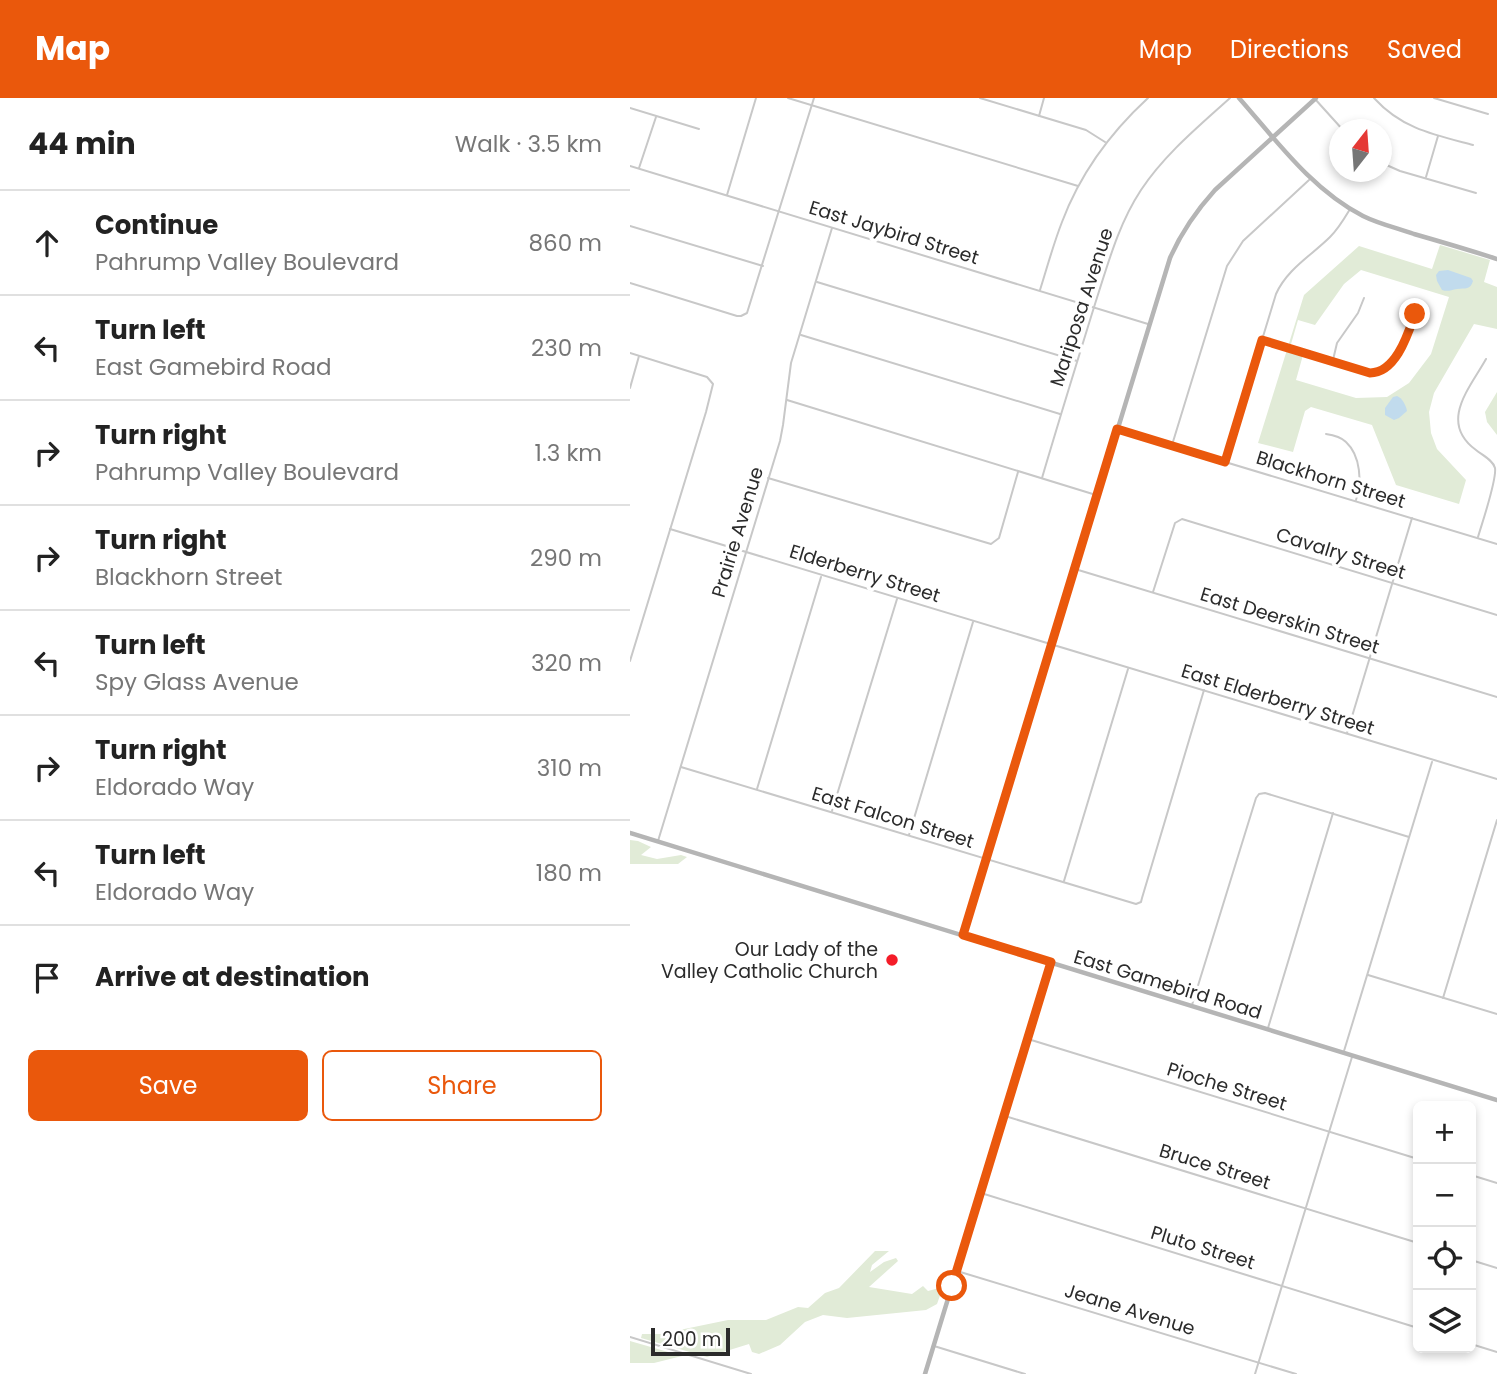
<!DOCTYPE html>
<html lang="en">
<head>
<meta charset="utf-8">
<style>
	:root { --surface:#fff; --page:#f6f6f6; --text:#222; --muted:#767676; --line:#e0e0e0; --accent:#ea580c }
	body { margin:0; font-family:Poppins,sans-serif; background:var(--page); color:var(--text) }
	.controls { position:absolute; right:21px; bottom:21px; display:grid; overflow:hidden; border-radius:10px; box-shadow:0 4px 10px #0003 }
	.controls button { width:63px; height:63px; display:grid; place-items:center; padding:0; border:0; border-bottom:2px solid var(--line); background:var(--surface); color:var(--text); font:35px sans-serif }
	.compass { position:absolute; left:699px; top:21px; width:63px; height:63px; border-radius:50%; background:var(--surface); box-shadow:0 4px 10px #0003; rotate:17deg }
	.scale { position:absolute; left:21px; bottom:18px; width:79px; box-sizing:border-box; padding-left:7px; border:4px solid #2b2b2b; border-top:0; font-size:19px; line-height:24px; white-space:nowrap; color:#2b2b2b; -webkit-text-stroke:5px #fff; paint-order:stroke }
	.stop { position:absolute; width:21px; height:21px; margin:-16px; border:5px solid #ea580c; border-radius:50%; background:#fff }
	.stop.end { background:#ea580c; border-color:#fff; box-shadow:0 2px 7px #0008 }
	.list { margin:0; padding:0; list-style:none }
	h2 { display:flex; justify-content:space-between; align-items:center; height:91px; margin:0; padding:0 28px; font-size:30px }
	h2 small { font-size:23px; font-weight:400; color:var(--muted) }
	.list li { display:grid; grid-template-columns:46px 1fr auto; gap:21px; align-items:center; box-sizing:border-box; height:105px; padding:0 28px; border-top:2px solid var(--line) }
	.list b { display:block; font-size:26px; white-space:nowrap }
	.list p { margin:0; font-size:23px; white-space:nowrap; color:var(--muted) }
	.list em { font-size:23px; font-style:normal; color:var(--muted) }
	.actions { display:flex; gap:14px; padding:21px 28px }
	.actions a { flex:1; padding:16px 0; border:2px solid var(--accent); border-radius:10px; text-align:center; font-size:24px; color:var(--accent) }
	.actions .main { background:var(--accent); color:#fff }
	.icon { flex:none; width:38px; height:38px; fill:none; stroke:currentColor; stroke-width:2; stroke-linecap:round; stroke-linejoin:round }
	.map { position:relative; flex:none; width:867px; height:1276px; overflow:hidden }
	header { display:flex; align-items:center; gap:42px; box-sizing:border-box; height:98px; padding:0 35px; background:var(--accent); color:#fff }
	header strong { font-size:33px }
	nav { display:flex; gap:38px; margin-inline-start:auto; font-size:24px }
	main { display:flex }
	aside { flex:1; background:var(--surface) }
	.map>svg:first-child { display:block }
	.green { fill:#e1ebd7; fill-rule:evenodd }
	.water { fill:#c1dbed }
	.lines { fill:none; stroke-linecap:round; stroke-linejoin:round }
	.street { stroke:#c8c8c8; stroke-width:2 }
	.secondary { stroke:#b5b5b5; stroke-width:4.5 }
	.route { stroke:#ea580c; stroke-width:9 }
	.poi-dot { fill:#f41c28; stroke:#fff; stroke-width:2.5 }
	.labels { text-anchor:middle; stroke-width:7; stroke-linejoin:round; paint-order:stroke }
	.street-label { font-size:19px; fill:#2b2b2b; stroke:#fff }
	.poi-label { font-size:19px; fill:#2b2b2b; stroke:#fff; text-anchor:end }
</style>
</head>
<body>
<header>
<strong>Map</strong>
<nav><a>Map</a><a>Directions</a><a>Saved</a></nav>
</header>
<main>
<aside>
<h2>44 min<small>Walk · 3.5 km</small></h2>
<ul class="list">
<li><svg class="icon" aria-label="ahead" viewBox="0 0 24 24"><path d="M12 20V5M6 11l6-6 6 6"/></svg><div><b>Continue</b><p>Pahrump Valley Boulevard</p></div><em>860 m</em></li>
<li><svg class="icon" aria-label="left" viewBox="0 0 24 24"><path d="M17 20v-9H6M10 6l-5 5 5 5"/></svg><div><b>Turn left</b><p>East Gamebird Road</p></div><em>230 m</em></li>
<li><svg class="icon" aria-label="right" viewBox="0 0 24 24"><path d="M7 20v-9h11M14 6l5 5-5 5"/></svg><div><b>Turn right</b><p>Pahrump Valley Boulevard</p></div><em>1.3 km</em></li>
<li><svg class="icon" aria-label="right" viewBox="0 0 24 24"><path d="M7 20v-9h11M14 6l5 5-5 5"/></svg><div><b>Turn right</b><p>Blackhorn Street</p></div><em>290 m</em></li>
<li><svg class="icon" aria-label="left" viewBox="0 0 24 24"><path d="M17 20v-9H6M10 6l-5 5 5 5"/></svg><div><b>Turn left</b><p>Spy Glass Avenue</p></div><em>320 m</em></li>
<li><svg class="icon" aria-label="right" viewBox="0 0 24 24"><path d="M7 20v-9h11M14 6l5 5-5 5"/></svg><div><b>Turn right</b><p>Eldorado Way</p></div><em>310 m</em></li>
<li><svg class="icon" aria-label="left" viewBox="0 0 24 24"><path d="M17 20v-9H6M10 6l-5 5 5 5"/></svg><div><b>Turn left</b><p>Eldorado Way</p></div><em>180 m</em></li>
<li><svg class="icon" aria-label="arrive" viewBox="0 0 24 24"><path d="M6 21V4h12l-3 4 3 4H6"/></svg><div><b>Arrive at destination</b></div></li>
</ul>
<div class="actions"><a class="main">Save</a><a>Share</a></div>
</aside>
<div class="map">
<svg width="867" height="1276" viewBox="0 0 867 1276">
	<rect width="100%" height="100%" fill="#fff"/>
	<g class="green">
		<path d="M810,147L860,162L854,184L867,189V231L844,226L804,295L799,314L801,335L807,351L836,382L829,406L766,387L742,327L681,309L675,313L663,354L628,345L674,197L729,148L802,171ZM731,172L819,199L801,256L779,285L757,299L726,300L666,282L673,257L659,253L668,222L685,227L714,186Z"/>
		<path d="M867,294V337L857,324L855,314Z"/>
		<path d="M0,742L8,743L21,749L11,757L27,761L51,757L57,759L48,766H0Z"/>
		<path d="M245,1153H259L242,1167L240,1174L254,1164L266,1160L268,1163L239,1189L282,1196L293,1188L298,1193L313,1189L307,1206L296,1212L217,1220L193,1217L175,1224L150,1247L129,1256L122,1254L119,1246L77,1259L11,1240L12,1236H30L98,1222H136L168,1209L178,1210L195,1195L209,1190Z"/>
		<path d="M0,1243L52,1258L24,1265H0Z"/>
	</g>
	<g class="water">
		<path d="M818,172L841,180L843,183C840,192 836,190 827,191C821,192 818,194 812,192L807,183L806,177L809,173Z"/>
		<path d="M767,298C772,300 776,307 777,313L769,320L764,322L755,317V310L763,299Z"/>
	</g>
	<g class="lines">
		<g class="street">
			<path d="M158,0L448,88"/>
			<path d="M350,0L456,32L475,44"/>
			<path d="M744,0C772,31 805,37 843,47"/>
			<path d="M804,0L858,16"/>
			<path d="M685,1L713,32"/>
			<path d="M0,10L69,31"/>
			<path d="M409,18L414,0"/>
			<path d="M752,65L770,73L846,95"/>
			<path d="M0,68L518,226"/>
			<path d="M9,70L26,19"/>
			<path d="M796,79L808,38"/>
			<path d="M97,97L126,0"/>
			<path d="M0,128L133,168"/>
			<path d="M187,184L447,263"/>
			<path d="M0,185L107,218H111L117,215L184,0"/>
			<path d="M410,192C417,170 423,147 432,124C450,76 480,35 518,0"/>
			<path d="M171,237L430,316"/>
			<path d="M633,242L740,275C766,276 778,236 785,217"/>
			<path d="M0,255L77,279L83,286L76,314L0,563"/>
			<path d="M703,262L707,245L728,215L734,200"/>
			<path d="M0,290L9,258"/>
			<path d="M157,302L466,397"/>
			<path d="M489,332L867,446"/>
			<path d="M696,336C703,337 711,339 716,344C731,358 732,385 726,402"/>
			<path d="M542,347L597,168L613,143L679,82"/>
			<path d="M595,363L646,196C657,171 682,157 700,139C709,130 714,121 720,111"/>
			<path d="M138,380L361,446L369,440L388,374"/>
			<path d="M412,380C429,322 447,264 465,206C478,166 488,127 511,92C535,56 568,29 600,0"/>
			<path d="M40,431L867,681"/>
			<path d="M848,439C852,425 867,382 865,370C863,362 852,357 846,352C808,324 840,290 856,261"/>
			<path d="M445,471L867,599"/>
			<path d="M523,494L545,425L552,421L867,517"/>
			<path d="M717,635L782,420"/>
			<path d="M51,669L506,806L511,804L512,800L574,592"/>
			<path d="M127,691L191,479"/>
			<path d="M202,713L267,501"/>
			<path d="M279,737L343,524"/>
			<path d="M28,743L150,343L153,327L161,265L202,130"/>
			<path d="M434,783L498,571"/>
			<path d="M738,877L867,916"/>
			<path d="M813,900L867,722"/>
			<path d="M562,907L626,700L629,696L635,695L779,739"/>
			<path d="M638,930L703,715"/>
			<path d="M398,941L788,1061"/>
			<path d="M714,953L802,664"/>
			<path d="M375,1018L788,1145"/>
			<path d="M841,1077L867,1085"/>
			<path d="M351,1095L788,1230"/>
			<path d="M841,1162L867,1170"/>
			<path d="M327,1173L666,1276"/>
			<path d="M0,1239L121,1276"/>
			<path d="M841,1246L867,1254"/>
			<path d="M304,1248L395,1276"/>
			<path d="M625,1276L722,959"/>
		</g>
		<g class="secondary">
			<path d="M609,0C646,42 682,92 733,118C749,126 767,130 784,136C812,144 839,152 867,161"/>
			<path d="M0,735L867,1002"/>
			<path d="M333,837L540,160C551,135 566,113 585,92L686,0"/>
			<path d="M295,1276L421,864"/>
		</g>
	</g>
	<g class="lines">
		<path class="route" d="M322,1188L421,864L333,837L487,331L595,364L632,242L740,275C766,275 778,236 785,216"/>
	</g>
	<circle class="poi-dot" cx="262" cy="862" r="7"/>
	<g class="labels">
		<g class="street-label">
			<text transform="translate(264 134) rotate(17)" y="7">East Jaybird Street</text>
			<text transform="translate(451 209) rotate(-72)" y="7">Mariposa Avenue</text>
			<text transform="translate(701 381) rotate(17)" y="7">Blackhorn Street</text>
			<text transform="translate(107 434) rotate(-73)" y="7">Prairie Avenue</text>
			<text transform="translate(711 455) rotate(17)" y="7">Cavalry Street</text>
			<text transform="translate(235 475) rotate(17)" y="7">Elderberry Street</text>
			<text transform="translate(660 522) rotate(17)" y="7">East Deerskin Street</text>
			<text transform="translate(648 601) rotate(17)" y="7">East Elderberry Street</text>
			<text transform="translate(263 719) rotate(17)" y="7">East Falcon Street</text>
			<text transform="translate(538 886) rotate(17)" y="7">East Gamebird Road</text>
			<text transform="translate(597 988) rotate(17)" y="7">Pioche Street</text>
			<text transform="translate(585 1068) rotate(17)" y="7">Bruce Street</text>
			<text transform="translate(573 1149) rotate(17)" y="7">Pluto Street</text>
			<text transform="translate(500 1211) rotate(17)" y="7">Jeane Avenue</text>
		</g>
		<g class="poi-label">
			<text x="248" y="858">Our Lady of the<tspan x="248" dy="22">Valley Catholic Church</tspan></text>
		</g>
	</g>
</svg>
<div class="controls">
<button>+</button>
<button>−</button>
<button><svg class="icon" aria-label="locate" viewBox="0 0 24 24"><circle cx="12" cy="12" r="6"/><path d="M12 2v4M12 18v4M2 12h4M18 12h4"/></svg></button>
<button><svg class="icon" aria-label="layers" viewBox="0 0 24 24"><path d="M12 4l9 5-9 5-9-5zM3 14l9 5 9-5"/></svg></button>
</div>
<svg class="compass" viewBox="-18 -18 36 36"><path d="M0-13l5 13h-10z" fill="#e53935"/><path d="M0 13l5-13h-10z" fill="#767676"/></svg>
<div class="scale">200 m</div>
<div class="stop" style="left:322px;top:1188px"></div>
<div class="stop end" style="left:785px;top:216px"></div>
</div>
</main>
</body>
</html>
